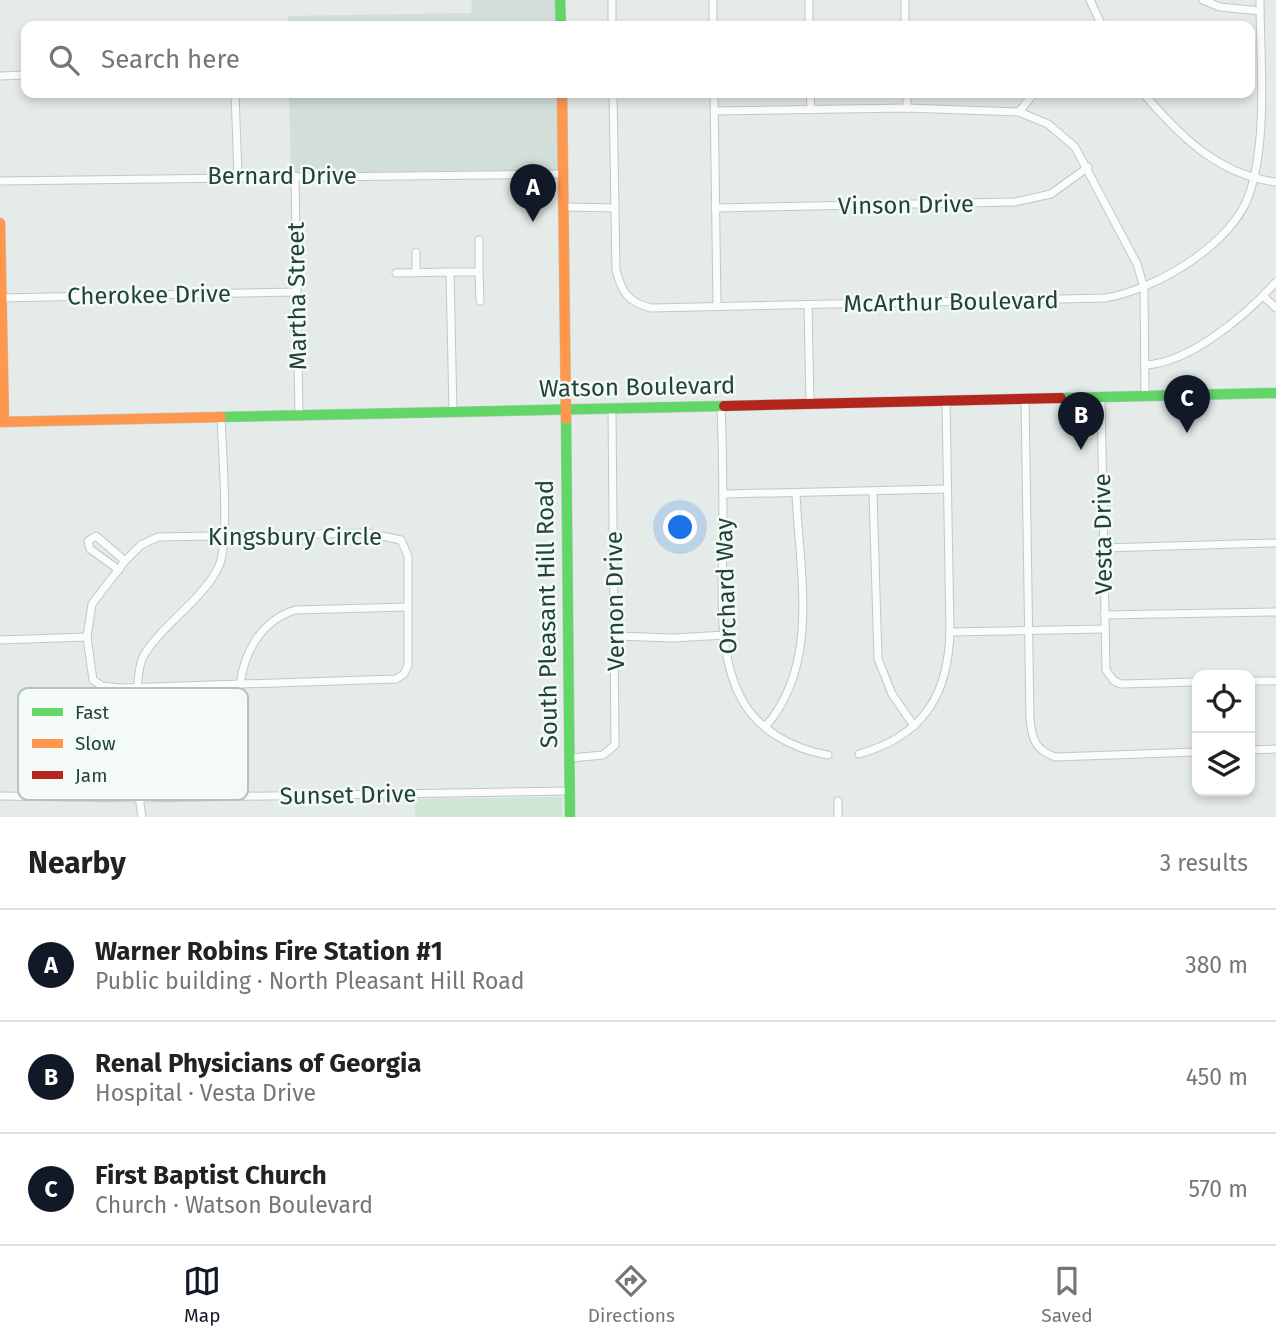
<!DOCTYPE html>
<html lang="en">
<head>
<meta charset="utf-8">
<style>
	:root { --surface:#fff; --page:#f6f6f6; --text:#222; --muted:#767676; --line:#e0e0e0; --accent:#111827 }
	body { margin:0; font-family:"Fira Sans",sans-serif; background:var(--page); color:var(--text) }
	.controls { position:absolute; right:21px; bottom:21px; display:grid; overflow:hidden; border-radius:14px; box-shadow:0 4px 10px #0003 }
	.controls button { width:63px; height:63px; display:grid; place-items:center; padding:0; border:0; border-bottom:2px solid var(--line); background:var(--surface); color:var(--text); font:35px sans-serif }
	.you { position:absolute; left:681px; top:528px; width:24px; height:24px; margin:-18px; border:5px solid #fff; border-radius:50%; background:#1a73e8; box-shadow:0 0 0 10px #1a73e833 }
	.badge { display:grid; place-items:center; width:46px; height:46px; border-radius:50%; background:var(--accent); color:#fff; font-size:23px; font-weight:700 }
	.pin { position:absolute; translate:-50% -58px; filter:drop-shadow(0 2px 4px #0008) }
	.pin::after { content:''; position:absolute; top:37px; width:24px; height:21px; background:inherit; clip-path:polygon(0 0,100% 0,50% 100%) }
	.list { margin:0; padding:0; list-style:none }
	h2 { display:flex; justify-content:space-between; align-items:center; height:91px; margin:0; padding:0 28px; font-size:30px }
	h2 small { font-size:23px; font-weight:400; color:var(--muted) }
	.list li { display:grid; grid-template-columns:46px 1fr auto; gap:21px; align-items:center; box-sizing:border-box; height:112px; padding:0 28px; border-top:2px solid var(--line) }
	.list b { display:block; font-size:26px; white-space:nowrap }
	.list p { margin:0; font-size:23px; white-space:nowrap; color:var(--muted) }
	.list em { font-size:23px; font-style:normal; color:var(--muted) }
	.icon { flex:none; width:38px; height:38px; fill:none; stroke:currentColor; stroke-width:2; stroke-linecap:round; stroke-linejoin:round }
	.map { position:relative; flex:none; width:1276px; height:817px; overflow:hidden }
	.search { position:absolute; background:var(--surface); box-shadow:0 4px 10px #0003; left:21px; right:21px; top:21px; height:77px; display:flex; align-items:center; gap:18px; box-sizing:border-box; padding:0 24px; border-radius:14px; color:var(--muted); font-size:26px }
	.sheet { height:427px; background:var(--surface) }
	nav { display:flex; justify-content:space-around; align-items:center; box-sizing:border-box; height:98px; border-top:2px solid var(--line); background:var(--surface); font-size:19px; color:var(--muted) }
	nav a { display:grid; justify-items:center; gap:4px }
	nav .on { color:var(--accent) }
	.map>svg:first-child { display:block }
	.built { fill:#d2ded8 }
	.green { fill:#cde6d5 }
	.lines { fill:none; stroke-linecap:round; stroke-linejoin:round }
	.street-casing { stroke:#c2c8c6; stroke-width:9 }
	.fast-casing { stroke:#c0c9c6; stroke-width:11 }
	.slow-casing { stroke:#c0c9c6; stroke-width:11 }
	.jam-casing { stroke:#c0c9c6; stroke-width:11 }
	.street { stroke:#fbfcfc; stroke-width:7 }
	.fast { stroke:#63d668; stroke-width:10 }
	.slow { stroke:#ff974d; stroke-width:10 }
	.jam { stroke:#b3261e; stroke-width:10 }
	.labels { text-anchor:middle; stroke-width:5; stroke-linejoin:round; paint-order:stroke }
	.street-label { font-size:24px; fill:#20423a; stroke:#f4faf7 }
	.key { fill:#f4faf7; stroke:#b4c3be; stroke-width:2 }
	.key-label { font-size:19px; fill:#20423a }
</style>
</head>
<body>
<div class="map">
<svg width="1276" height="817" viewBox="0 0 1276 817">
	<rect width="100%" height="100%" fill="#e5ebe8"/>
	<g class="built">
		<path d="M472,0H556V26H288V16L471,13Z"/>
		<path d="M289,93H558L560,170L291,174Z"/>
	</g>
	<path class="green" d="M562,797V817H415V799Z"/>
	<g class="lines">
		<defs>
			<g id="street">
				<path d="M612,0V26"/>
				<path d="M713,0V26"/>
				<path d="M809,0V26"/>
				<path d="M905,0V26"/>
				<path d="M1090,0L1102,26"/>
				<path d="M1203,0L1220,7L1260,11"/>
				<path d="M0,76L26,75"/>
				<path d="M235,93L238,176"/>
				<path d="M613,93L616,270C622,293 628,302 651,308L1105,298C1155,290 1234,244 1250,192C1268,136 1260,59 1260,0"/>
				<path d="M714,93L717,305"/>
				<path d="M810,93L811,110"/>
				<path d="M907,93V108"/>
				<path d="M1143,93C1179,135 1218,175 1276,182"/>
				<path d="M714,111L907,108L1019,112L1048,124L1075,147L1137,264L1144,288L1145,396"/>
				<path d="M1019,112L1034,93"/>
				<path d="M295,176L299,416"/>
				<path d="M0,181L564,174"/>
				<path d="M565,207L615,208"/>
				<path d="M715,208L1015,202L1051,194L1088,167"/>
				<path d="M416,252V273"/>
				<path d="M450,272H479V240"/>
				<path d="M479,272L480,301"/>
				<path d="M396,273L450,272L453,413"/>
				<path d="M1263,296L1276,308"/>
				<path d="M0,298L297,292"/>
				<path d="M808,305L810,404"/>
				<path d="M1145,365C1190,363 1246,315 1276,282"/>
				<path d="M1101,397L1106,670L1114,681L1121,684L1197,682"/>
				<path d="M1025,399L1030,719C1032,739 1035,750 1055,757L1197,752"/>
				<path d="M721,406C723,452 723,499 723,546C722,593 718,650 739,694C755,729 792,749 828,755"/>
				<path d="M873,493L878,659L892,694L914,726"/>
				<path d="M723,494L947,489"/>
				<path d="M368,533L401,540L408,556V665L404,674L396,679L120,688L102,686L93,680L87,637L92,604L125,561L141,545L158,537Z"/>
				<path d="M1103,548L1276,543"/>
				<path d="M119,570L90,549L88,541L96,536L125,561"/>
				<path d="M1104,615L1276,612"/>
				<path d="M950,632L1104,629"/>
				<path d="M616,636L673,638L725,635"/>
				<path d="M0,640L87,637"/>
				<path d="M1250,681H1276"/>
				<path d="M240,685C244,652 261,621 295,610L407,607"/>
				<path d="M766,726C821,662 799,571 796,493"/>
				<path d="M1250,750L1276,749"/>
				<path d="M859,754C923,736 948,696 950,632L946,401"/>
				<path d="M571,758L603,755L615,745L612,409"/>
				<path d="M0,796L139,798L570,791"/>
				<path d="M838,801V817"/>
				<path d="M142,817C137,790 132,679 143,657C159,627 204,599 219,566C230,541 222,449 221,417"/>
			</g>
			<g id="fast">
				<path d="M560,0L561,26"/>
				<path d="M1061,398L1276,393"/>
				<path d="M221,417L724,406"/>
				<path d="M566,419L570,817"/>
			</g>
			<g id="slow">
				<path d="M562,93L566,419"/>
				<path d="M0,223L4,422"/>
				<path d="M0,422L221,417"/>
			</g>
			<path id="jam" d="M724,406L1061,398"/>
		</defs>
		<use href="#street" class="street-casing"/>
		<use href="#fast" class="fast-casing"/>
		<use href="#slow" class="slow-casing"/>
		<use href="#jam" class="jam-casing"/>
		<use href="#street" class="street"/>
		<use href="#fast" class="fast"/>
		<use href="#slow" class="slow"/>
		<use href="#jam" class="jam"/>
	</g>
	<g class="labels">
		<g class="street-label">
			<text x="282" y="184">Bernard Drive</text>
			<text transform="translate(906 205) rotate(-1)" y="8">Vinson Drive</text>
			<text transform="translate(149 295) rotate(-1)" y="8">Cherokee Drive</text>
			<text transform="translate(297 296) rotate(-91)" y="8">Martha Street</text>
			<text transform="translate(951 302) rotate(-1)" y="8">McArthur Boulevard</text>
			<text transform="translate(637 387) rotate(-1)" y="8">Watson Boulevard</text>
			<text transform="translate(1103 534) rotate(-91)" y="8">Vesta Drive</text>
			<text x="295" y="545">Kingsbury Circle</text>
			<text transform="translate(726 586) rotate(-92)" y="8">Orchard Way</text>
			<text transform="translate(615 601) rotate(-91)" y="8">Vernon Drive</text>
			<text transform="translate(547 614) rotate(-91)" y="8">South Pleasant Hill Road</text>
			<text transform="translate(348 795) rotate(-1)" y="8">Sunset Drive</text>
		</g>
	</g>
	<rect x="18" y="688" width="230" height="112" rx="10" class="key"/>
	<rect x="32" y="708" width="31" height="8" fill="#63d668"/>
	<rect x="32" y="739" width="31" height="9" fill="#ff974d"/>
	<rect x="32" y="771" width="31" height="8" fill="#b3261e"/>
	<g class="key-label">
		<text x="75" y="719">Fast</text>
		<text x="75" y="750">Slow</text>
		<text x="75" y="782">Jam</text>
	</g>
</svg>
<div class="controls">
<button><svg class="icon" aria-label="locate" viewBox="0 0 24 24"><circle cx="12" cy="12" r="6"/><path d="M12 2v4M12 18v4M2 12h4M18 12h4"/></svg></button>
<button><svg class="icon" aria-label="layers" viewBox="0 0 24 24"><path d="M12 4l9 5-9 5-9-5zM3 14l9 5 9-5"/></svg></button>
</div>
<div class="you"></div>
<div class="pin badge" style="left:533px;top:222px">A</div>
<div class="pin badge" style="left:1081px;top:450px">B</div>
<div class="pin badge" style="left:1187px;top:433px">C</div>
<div class="search"><svg class="icon" aria-label="search" viewBox="0 0 24 24"><circle cx="10" cy="10" r="6"/><path d="M15 15l6 6"/></svg>Search here</div>
</div>
<section class="sheet">
<h2>Nearby<small>3 results</small></h2>
<ul class="list">
<li><span class="badge">A</span><div><b>Warner Robins Fire Station #1</b><p>Public building · North Pleasant Hill Road</p></div><em>380 m</em></li>
<li><span class="badge">B</span><div><b>Renal Physicians of Georgia</b><p>Hospital · Vesta Drive</p></div><em>450 m</em></li>
<li><span class="badge">C</span><div><b>First Baptist Church</b><p>Church · Watson Boulevard</p></div><em>570 m</em></li>
</ul>
</section>
<nav>
<a class="on"><svg class="icon" aria-label="map" viewBox="0 0 24 24"><path d="M3 6l6-2 6 2 6-2v14l-6 2-6-2-6 2zM9 4v14M15 6v14"/></svg>Map</a>
<a><svg class="icon" aria-label="directions" viewBox="0 0 24 24"><path d="M12 3l9 9-9 9-9-9zM9 14v-3h6M13 9l2 2-2 2"/></svg>Directions</a>
<a><svg class="icon" aria-label="saved" viewBox="0 0 24 24"><path d="M7 4h10v16l-5-4-5 4z"/></svg>Saved</a>
</nav>
</body>
</html>
